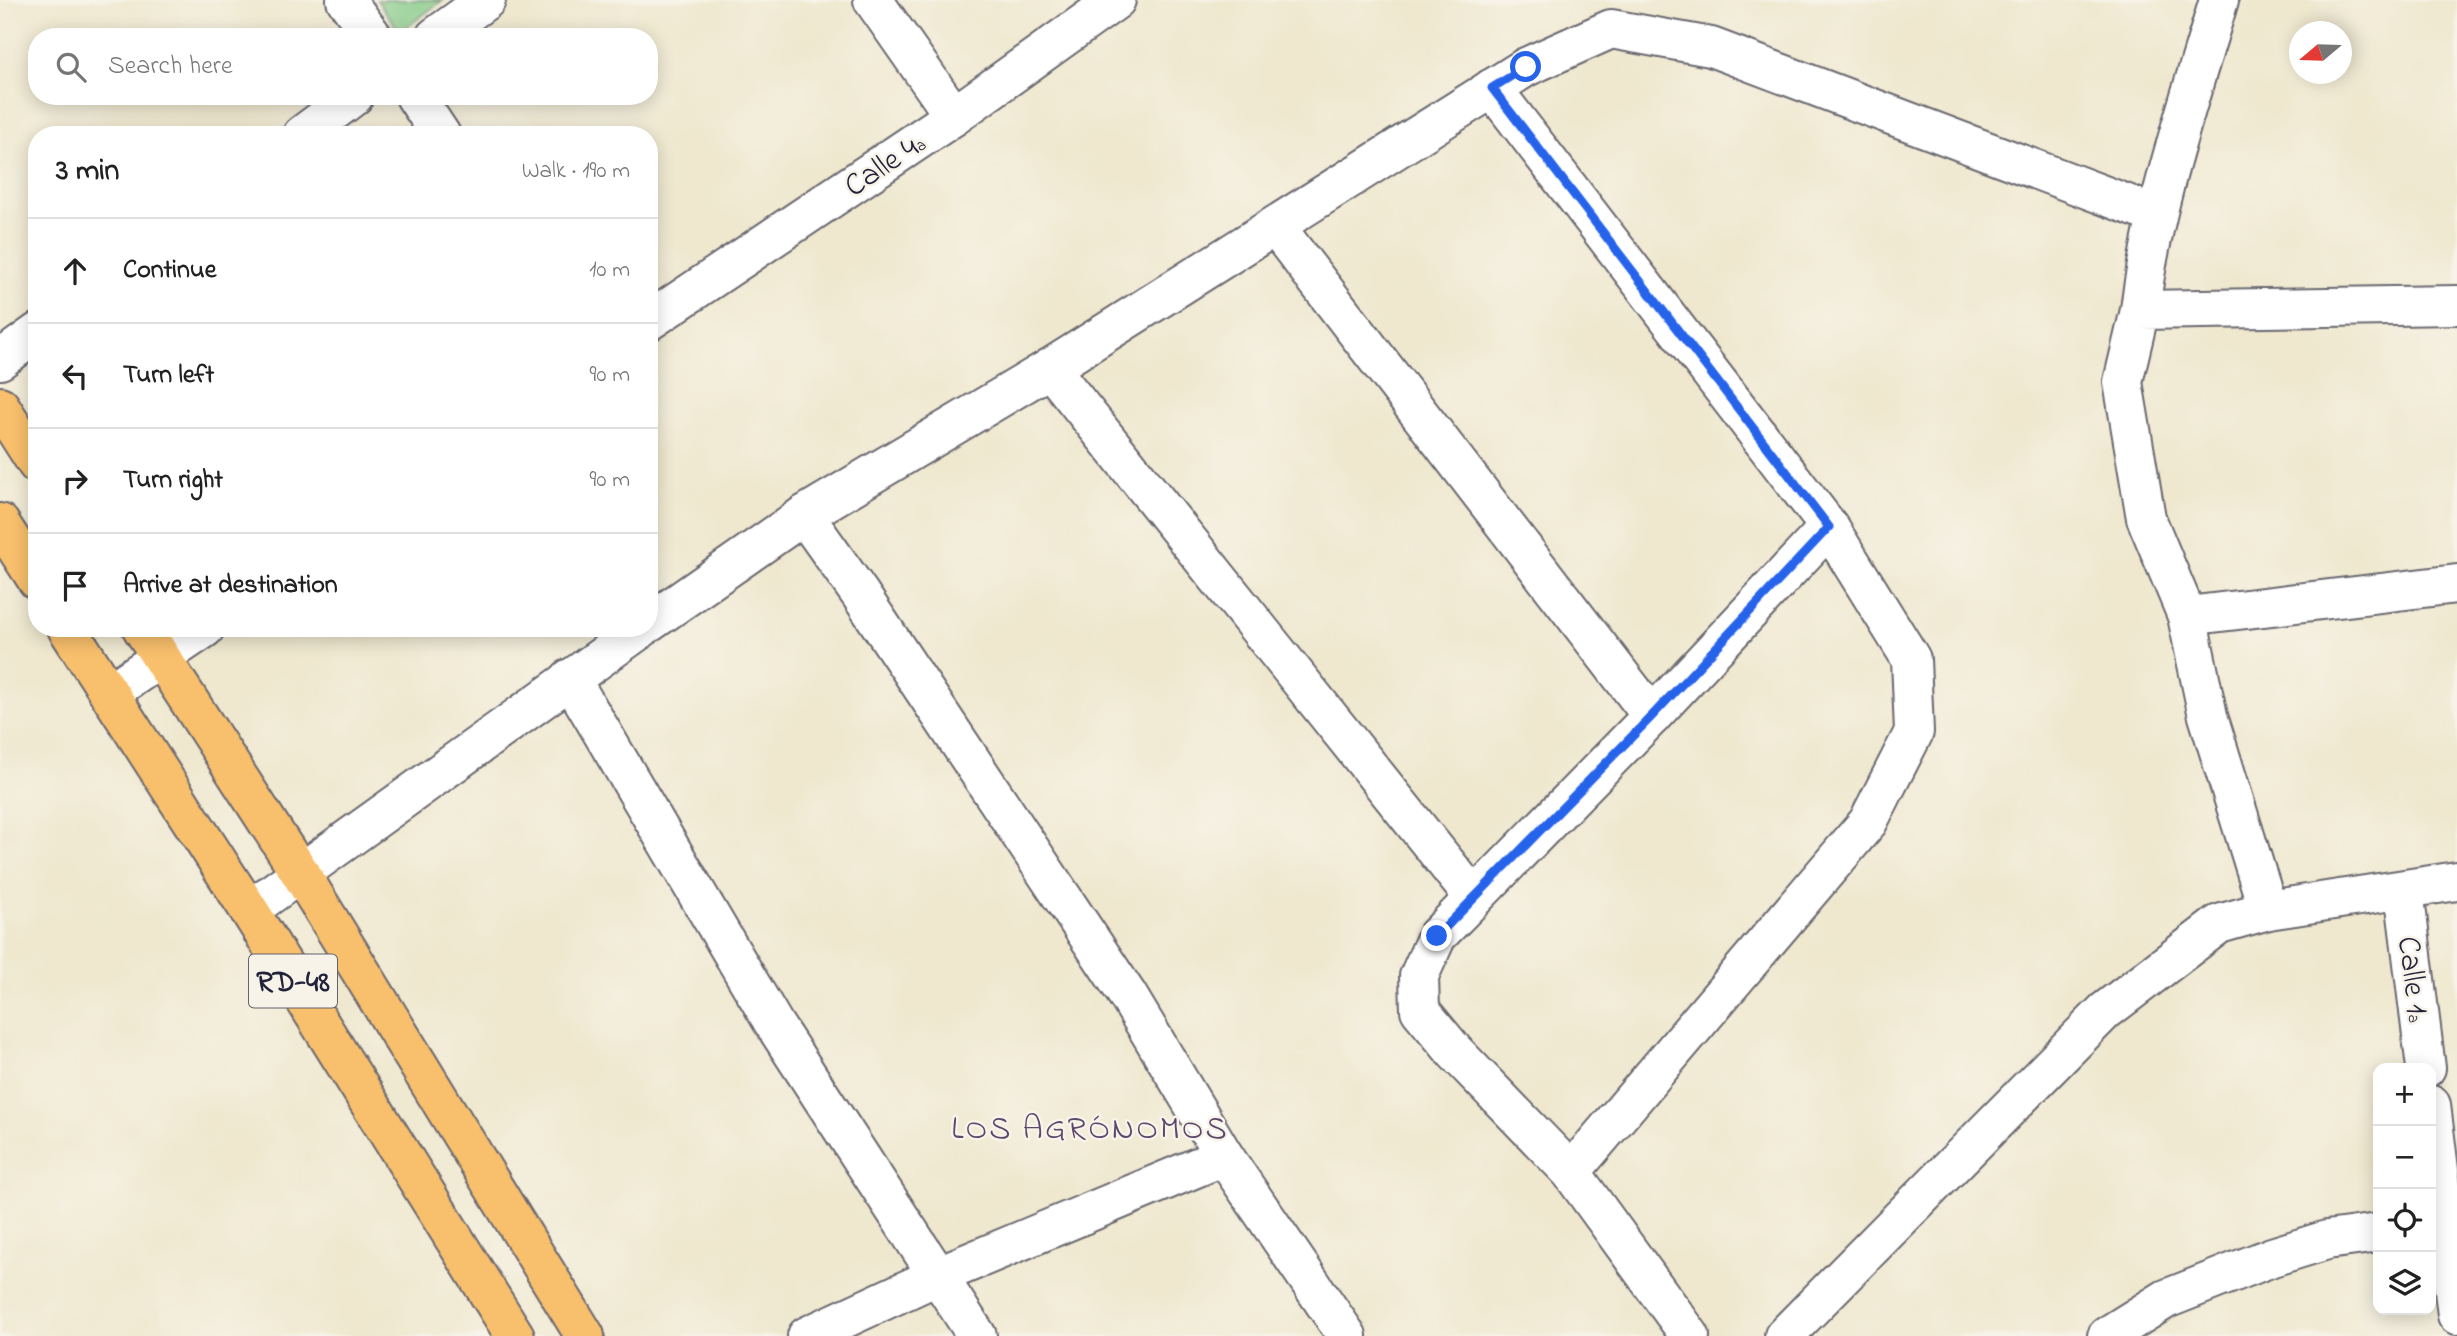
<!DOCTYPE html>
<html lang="en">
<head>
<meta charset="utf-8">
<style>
	:root { --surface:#fff; --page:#f2f2f2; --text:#222; --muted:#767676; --line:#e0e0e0 }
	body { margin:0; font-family:"Indie Flower",sans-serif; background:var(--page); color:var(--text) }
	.controls { position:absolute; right:21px; bottom:21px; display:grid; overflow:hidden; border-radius:14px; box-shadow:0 4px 18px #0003 }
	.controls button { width:63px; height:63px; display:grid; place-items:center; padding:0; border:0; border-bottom:2px solid var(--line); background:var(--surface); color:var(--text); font:35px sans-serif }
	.compass { position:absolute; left:2289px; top:21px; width:63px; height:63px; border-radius:50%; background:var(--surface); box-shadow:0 4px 18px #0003; rotate:251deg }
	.stop { position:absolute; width:21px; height:21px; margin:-16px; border:5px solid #2563eb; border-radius:50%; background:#fff }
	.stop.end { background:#2563eb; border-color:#fff; box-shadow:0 2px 7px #0008 }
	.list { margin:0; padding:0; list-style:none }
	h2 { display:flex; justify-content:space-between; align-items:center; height:91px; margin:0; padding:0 28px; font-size:30px }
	h2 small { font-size:23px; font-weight:400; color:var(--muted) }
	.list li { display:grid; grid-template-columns:46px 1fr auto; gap:21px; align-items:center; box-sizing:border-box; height:105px; padding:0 28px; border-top:2px solid var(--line) }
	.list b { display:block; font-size:26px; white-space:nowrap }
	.list em { font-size:23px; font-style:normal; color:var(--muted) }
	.icon { flex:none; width:38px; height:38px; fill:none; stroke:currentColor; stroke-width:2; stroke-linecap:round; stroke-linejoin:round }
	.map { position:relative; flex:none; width:2457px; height:1336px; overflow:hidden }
	.search { position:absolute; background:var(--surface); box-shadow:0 4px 18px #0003; left:28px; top:28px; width:630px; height:77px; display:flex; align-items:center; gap:18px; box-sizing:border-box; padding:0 24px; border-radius:28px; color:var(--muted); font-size:26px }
	.panel { position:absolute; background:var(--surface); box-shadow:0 4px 18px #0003; left:28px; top:126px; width:630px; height:511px; border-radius:28px }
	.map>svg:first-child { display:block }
	.green { fill:#81c985; stroke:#527660; stroke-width:2 }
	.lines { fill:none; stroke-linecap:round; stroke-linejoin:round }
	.minor-casing { stroke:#6a676f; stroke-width:42 }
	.major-casing { stroke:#6a676f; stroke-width:42 }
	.minor { stroke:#fff; stroke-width:38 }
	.major { stroke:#f8bf6c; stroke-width:38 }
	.route { stroke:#2563eb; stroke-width:9 }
	.labels { text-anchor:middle; stroke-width:5; stroke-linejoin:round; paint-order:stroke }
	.shield { fill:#f7f3e8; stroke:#62616f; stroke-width:2 }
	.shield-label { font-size:30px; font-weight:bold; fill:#22223b }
	.street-label { font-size:32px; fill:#22223b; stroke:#f7f3e8 }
	.neighbourhood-label { font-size:33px; letter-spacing:2px; fill:#5d476d; stroke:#f7f3e8 }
</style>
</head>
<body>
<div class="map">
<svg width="2457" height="1336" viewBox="0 0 2457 1336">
	<rect width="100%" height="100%" fill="#f7f3e8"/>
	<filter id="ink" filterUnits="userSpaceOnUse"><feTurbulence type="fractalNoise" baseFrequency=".0143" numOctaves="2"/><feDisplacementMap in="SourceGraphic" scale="14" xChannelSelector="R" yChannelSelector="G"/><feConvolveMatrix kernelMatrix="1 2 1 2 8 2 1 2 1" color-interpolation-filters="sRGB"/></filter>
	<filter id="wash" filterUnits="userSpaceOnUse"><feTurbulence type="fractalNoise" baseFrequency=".00686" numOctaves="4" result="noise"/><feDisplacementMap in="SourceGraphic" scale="28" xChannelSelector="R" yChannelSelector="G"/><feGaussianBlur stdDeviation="1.57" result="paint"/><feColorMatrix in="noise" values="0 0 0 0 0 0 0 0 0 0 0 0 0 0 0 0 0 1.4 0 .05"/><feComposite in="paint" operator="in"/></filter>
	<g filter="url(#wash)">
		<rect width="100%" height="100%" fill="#efe8cf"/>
		<path class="green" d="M377,0H443L400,32Z"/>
	</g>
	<g filter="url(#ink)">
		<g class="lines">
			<defs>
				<g id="minor">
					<path d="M346,0L373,37"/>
					<path d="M873,0L954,116"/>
					<path d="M435,37L486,0"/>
					<path d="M1492,88L1829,527L1911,659L1914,732L1868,822L1571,1172"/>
					<path d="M415,96L441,135"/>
					<path d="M302,135L354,96"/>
					<path d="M1275,226L1652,716"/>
					<path d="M2140,310C2153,204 2189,102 2219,0"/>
					<path d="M649,321L954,116L1116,0"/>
					<path d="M0,360L37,333"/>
					<path d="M1050,368L1474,898"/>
					<path d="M804,515L860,594L1128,996L1224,1156L1347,1336"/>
					<path d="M2187,616L2457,584"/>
					<path d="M649,623L804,515L1050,368L1526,67L1611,29L1711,47L2156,215"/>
					<path d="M570,678L774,1024L977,1336"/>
					<path d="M109,693L205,628"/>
					<path d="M2404,890L2426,1068"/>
					<path d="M249,910L642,628"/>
					<path d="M2268,910L2208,716L2187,616L2146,518L2123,382L2140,310L2457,305"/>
					<path d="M2431,1105L2457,1315"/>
					<path d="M807,1336L939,1275L1224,1156"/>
					<path d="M1690,1336L1571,1172L1454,1051L1420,1010L1419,976L1437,936L1652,716L1829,527"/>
					<path d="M1784,1336L2105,1011L2219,924L2268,910L2457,881"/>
					<path d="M2107,1336L2166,1299L2272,1257L2327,1240L2378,1233"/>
				</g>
				<g id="major">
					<path d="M0,406L37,464"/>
					<path d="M0,523L37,580"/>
					<path d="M67,628L249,910L515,1336"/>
					<path d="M142,628L301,874L585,1336"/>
				</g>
			</defs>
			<use href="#minor" class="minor-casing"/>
			<use href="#major" class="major-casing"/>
			<use href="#minor" class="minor"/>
			<use href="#major" class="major"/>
		</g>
	</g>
	<g class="lines" filter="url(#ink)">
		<path class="route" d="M1437,936L1652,716L1829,527L1492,88L1526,67"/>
	</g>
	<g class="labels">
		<rect class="shield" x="249" y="954.5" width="88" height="53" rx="5"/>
		<g class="shield-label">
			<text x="293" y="991">RD-48</text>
		</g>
		<g class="street-label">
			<text transform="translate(884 163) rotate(-34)" y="11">Calle 4ª</text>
			<text transform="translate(2415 979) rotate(83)" y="11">Calle 1ª</text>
		</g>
		<g class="neighbourhood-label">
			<text x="1090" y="1138">LOS AGRÓNOMOS</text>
		</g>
	</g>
</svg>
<div class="controls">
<button>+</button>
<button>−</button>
<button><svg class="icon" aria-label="locate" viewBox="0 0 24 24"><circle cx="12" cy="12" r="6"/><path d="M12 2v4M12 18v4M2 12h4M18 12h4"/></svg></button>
<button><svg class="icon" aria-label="layers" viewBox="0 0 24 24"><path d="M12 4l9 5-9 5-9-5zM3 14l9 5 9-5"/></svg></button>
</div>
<svg class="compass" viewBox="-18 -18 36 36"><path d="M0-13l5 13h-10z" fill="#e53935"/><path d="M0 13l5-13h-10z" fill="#767676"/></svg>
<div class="stop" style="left:1526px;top:67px"></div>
<div class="stop end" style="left:1437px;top:936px"></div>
<div class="search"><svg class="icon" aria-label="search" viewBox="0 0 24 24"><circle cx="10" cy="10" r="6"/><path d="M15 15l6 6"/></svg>Search here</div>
<section class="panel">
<h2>3 min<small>Walk · 190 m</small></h2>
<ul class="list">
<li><svg class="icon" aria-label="ahead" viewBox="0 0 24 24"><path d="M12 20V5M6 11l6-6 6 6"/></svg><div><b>Continue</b></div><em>10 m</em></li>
<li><svg class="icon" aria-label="left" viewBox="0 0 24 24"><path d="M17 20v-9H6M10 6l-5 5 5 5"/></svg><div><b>Turn left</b></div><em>90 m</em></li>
<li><svg class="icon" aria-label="right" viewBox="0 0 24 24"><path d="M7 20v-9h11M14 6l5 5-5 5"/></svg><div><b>Turn right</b></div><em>90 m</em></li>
<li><svg class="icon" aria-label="arrive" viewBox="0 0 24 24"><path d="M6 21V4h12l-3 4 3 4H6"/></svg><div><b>Arrive at destination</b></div></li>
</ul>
</section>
</div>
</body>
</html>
